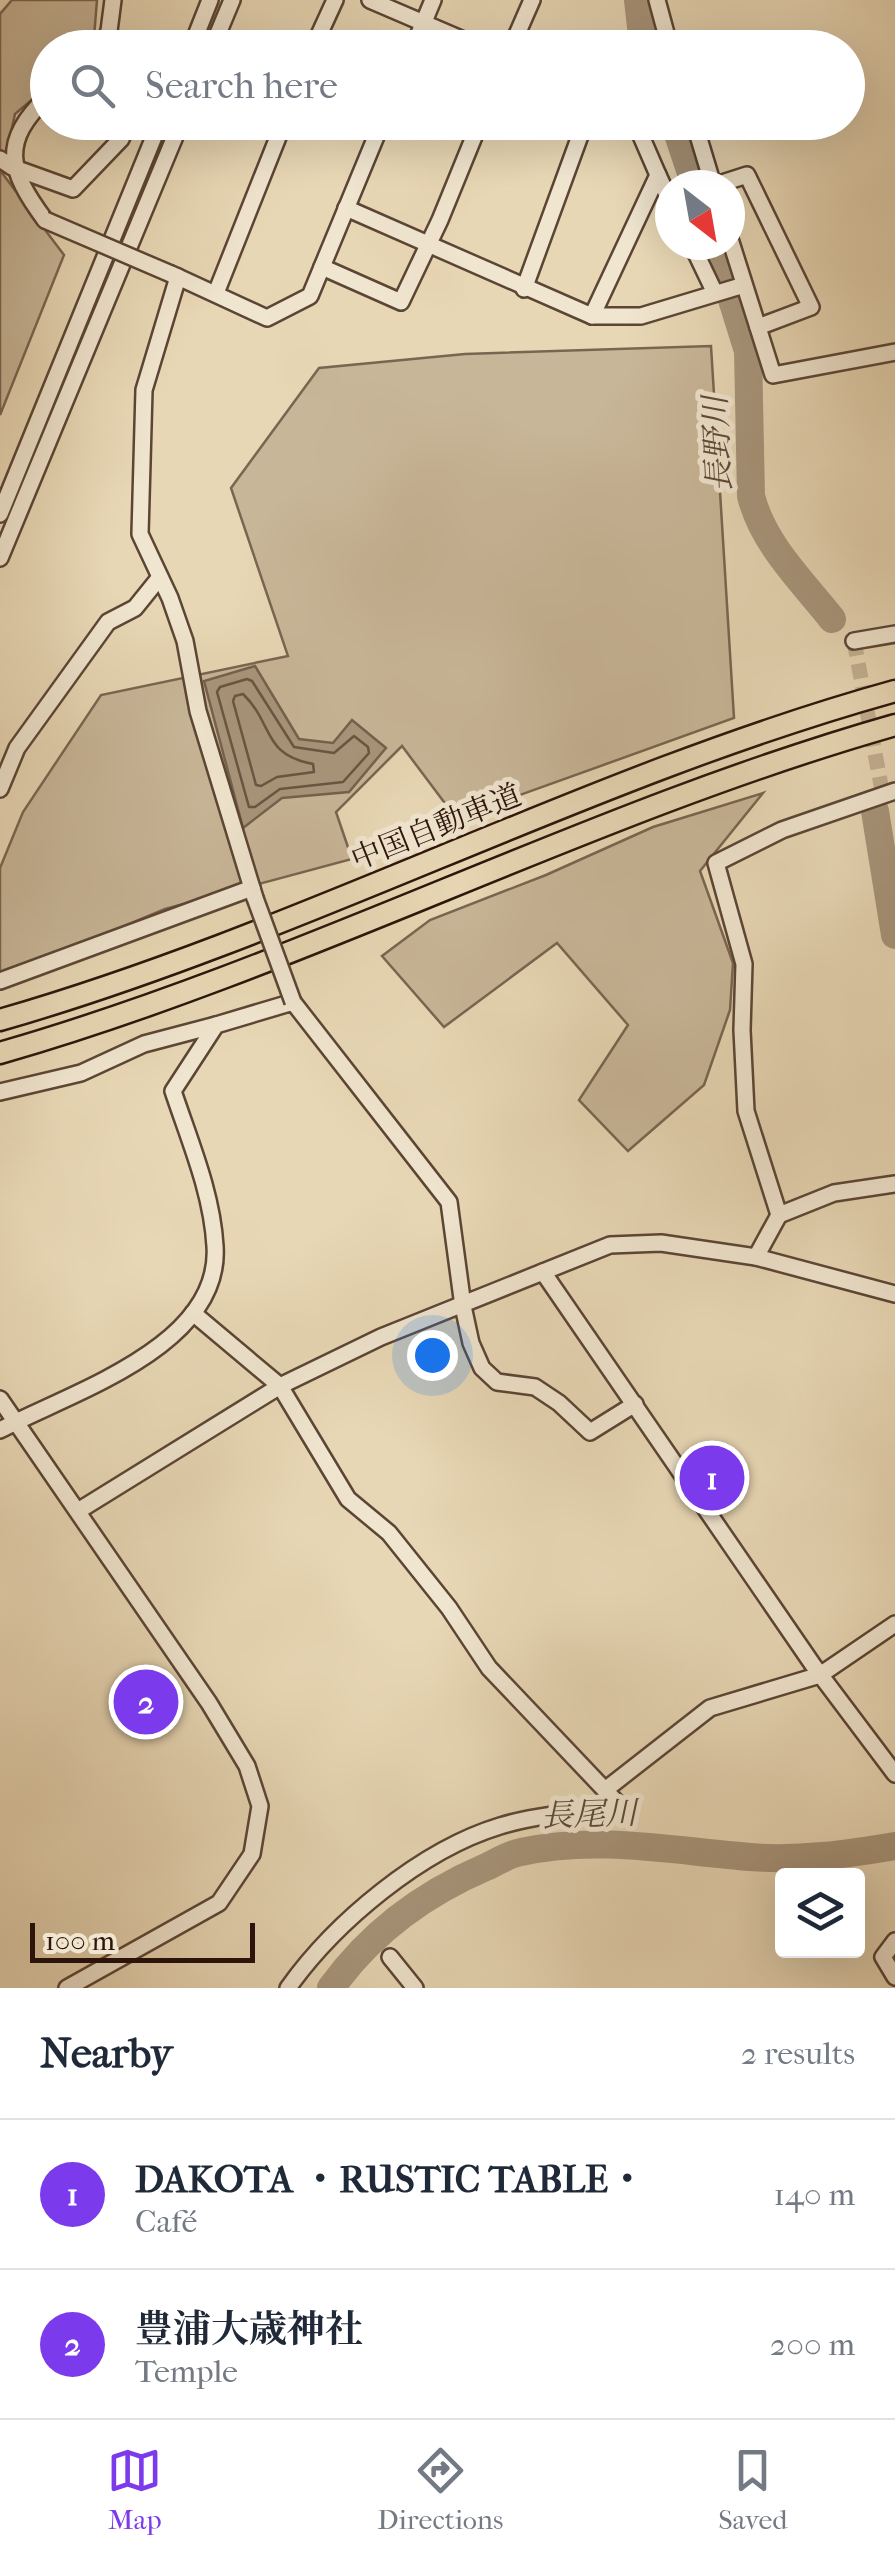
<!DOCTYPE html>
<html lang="en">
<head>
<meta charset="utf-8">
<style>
	:root { --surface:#fff; --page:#f6f6f7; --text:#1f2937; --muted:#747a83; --line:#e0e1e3; --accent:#7c3aed }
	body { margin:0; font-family:"IM FELL French Canon","Noto Serif JP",serif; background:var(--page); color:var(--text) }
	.controls { position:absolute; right:30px; bottom:30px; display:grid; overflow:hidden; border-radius:10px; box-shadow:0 10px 40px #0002 }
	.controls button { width:90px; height:90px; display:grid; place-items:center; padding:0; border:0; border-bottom:2px solid var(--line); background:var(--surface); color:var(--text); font:50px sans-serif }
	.compass { position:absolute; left:655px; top:170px; width:90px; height:90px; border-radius:50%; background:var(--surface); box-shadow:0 10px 40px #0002; rotate:149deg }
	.scale { position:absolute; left:30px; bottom:25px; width:225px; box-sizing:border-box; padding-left:10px; border:5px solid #2c140a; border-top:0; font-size:28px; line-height:35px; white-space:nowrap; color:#2c140a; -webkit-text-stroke:8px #f0e5cf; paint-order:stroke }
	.you { position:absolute; left:432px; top:1355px; width:35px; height:35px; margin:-25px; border:8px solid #fff; border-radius:50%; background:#1a73e8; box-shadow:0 0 0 15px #1a73e833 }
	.badge { display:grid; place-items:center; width:65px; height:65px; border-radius:50%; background:var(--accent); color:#fff; font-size:32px; font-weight:700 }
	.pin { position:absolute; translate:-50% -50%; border:5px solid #fff; box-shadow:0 2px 10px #0006 }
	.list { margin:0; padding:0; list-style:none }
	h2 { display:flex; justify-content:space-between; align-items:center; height:130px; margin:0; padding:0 40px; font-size:42px }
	h2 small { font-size:32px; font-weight:400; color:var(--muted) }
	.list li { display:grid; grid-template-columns:65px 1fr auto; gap:30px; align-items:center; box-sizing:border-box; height:150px; padding:0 40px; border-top:2px solid var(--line) }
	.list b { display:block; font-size:38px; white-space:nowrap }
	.list p { margin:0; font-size:32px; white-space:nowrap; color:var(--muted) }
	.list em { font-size:32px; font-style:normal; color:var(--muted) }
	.icon { flex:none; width:55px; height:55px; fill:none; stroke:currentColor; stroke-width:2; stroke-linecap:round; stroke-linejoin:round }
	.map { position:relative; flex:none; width:895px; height:1988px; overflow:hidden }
	.search { position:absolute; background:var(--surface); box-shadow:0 10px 40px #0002; left:30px; right:30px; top:30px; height:110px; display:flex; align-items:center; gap:25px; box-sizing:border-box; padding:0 35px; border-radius:55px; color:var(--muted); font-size:38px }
	.sheet { height:430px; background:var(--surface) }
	nav { display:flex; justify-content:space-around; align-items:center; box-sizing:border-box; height:140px; border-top:2px solid var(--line); background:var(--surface); font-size:28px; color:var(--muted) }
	nav a { display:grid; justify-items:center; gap:5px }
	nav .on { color:var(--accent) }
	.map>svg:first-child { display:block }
	.green { fill:#c8b698; stroke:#7a6551; stroke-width:2.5 }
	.water { fill:#a8957b; stroke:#76614e; stroke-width:2.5 }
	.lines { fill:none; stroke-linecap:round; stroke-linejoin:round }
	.shore { stroke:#6a5442; stroke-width:2.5 }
	.river { stroke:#a8957b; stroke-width:28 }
	.minor-tunnel { stroke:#c2b093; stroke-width:15; stroke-dasharray:15 8; stroke-linecap:butt }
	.minor-casing { stroke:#5b4535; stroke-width:20 }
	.highway-casing { stroke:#2c140a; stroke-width:25 }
	.minor { stroke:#f0e5cf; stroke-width:15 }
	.highway { stroke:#e8d7b5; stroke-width:20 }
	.minor-bridge-casing { stroke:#5b4535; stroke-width:20; stroke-linecap:butt }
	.minor-bridge { stroke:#f0e5cf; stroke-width:15 }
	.labels { text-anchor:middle; stroke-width:10; stroke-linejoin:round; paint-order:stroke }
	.street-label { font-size:30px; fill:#2c140a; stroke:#f0e5cf }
	.water-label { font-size:32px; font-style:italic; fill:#5e4837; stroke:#f0e5cf }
</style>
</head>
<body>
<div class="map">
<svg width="895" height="1988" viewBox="0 0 895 1988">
	<rect width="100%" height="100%" fill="#e8d7b5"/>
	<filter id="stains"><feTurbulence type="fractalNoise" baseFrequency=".002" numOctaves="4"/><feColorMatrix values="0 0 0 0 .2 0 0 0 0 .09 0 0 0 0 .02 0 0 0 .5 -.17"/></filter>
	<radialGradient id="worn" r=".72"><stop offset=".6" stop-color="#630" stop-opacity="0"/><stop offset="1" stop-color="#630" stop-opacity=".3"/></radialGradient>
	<g class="green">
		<path d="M12,0H97L94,37L84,47L48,48L47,87L15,114L2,173L64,255L0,415V14Z"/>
		<path d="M711,346L734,718L456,818L402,746L336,812L352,859L165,909L0,978V868L23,812L101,695L288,656L231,488L319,368L465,354Z"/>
		<path d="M763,793L700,871L733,963L730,1010L704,1085L628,1151L579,1100L628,1025L557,943L444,1027L382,956L430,920L546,875L653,827Z"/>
	</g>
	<path class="water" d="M255,666L299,739L333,743L352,720L386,748L349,792L282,798L243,828L204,681Z"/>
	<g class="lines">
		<g class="shore">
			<path d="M247,679L252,681L294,747L334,753L354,736L368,747L369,753L343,782L280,789L255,807H249L217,692L220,687Z"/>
			<path d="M243,694C274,724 262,755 313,764L314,772L277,777L261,786L256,785L233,701L235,696Z"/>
		</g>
		<g class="river">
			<path d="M638,0L641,27L648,48"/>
			<path d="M674,122L695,185"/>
			<path d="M715,245L748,351L751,496C763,544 802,581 832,619"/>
			<path d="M875,811L895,935"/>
			<path d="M331,1988C371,1932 423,1894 486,1867C497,1862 509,1854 521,1852C597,1835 674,1851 750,1857C798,1861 848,1854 895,1846"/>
		</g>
		<path class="minor-tunnel" d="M854,641L883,796"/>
		<defs>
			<g id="minor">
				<path d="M370,0L482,48"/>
				<path d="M657,0L670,48"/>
				<path d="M101,48L109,31L113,0"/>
				<path d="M191,48L210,0"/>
				<path d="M212,48L232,0"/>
				<path d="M313,48L335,0"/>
				<path d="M413,48L433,0"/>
				<path d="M511,48L532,0"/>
				<path d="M694,122L713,185"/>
				<path d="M0,159L12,167L73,189L121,139L129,122"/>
				<path d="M658,175L670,201"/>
				<path d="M716,185L747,175L811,307L758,327"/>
				<path d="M346,208L592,316H641L744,285"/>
				<path d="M45,220C8,170 0,142 48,96"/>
				<path d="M730,239L773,375L895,352"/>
				<path d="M692,245L715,293"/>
				<path d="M322,267L382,122"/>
				<path d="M171,274L178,277L144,390L140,534L170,598L185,641L198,711L255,898"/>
				<path d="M178,277L267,318L310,296L322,267L401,302L440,220L480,122"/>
				<path d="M524,289L585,122"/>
				<path d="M216,293L284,122"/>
				<path d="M592,316L658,175L635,122"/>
				<path d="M0,514L160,122"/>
				<path d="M0,558L181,122"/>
				<path d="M854,641L895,634"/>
				<path d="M0,789L17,748L108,622L135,608L160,577"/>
				<path d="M895,791L782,830L716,863L744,964L742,1030L746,1111L779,1215L834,1193L895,1184"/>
				<path d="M0,981L252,888"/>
				<path d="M0,1092L81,1073L144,1044L216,1025"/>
				<path d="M756,1257L779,1215"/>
				<path d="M543,1272L813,1665L895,1774"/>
				<path d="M193,1313L280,1386L348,1499L389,1533L449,1608L489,1668L622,1808"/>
				<path d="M0,1399L209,1703L247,1766L260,1806L252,1854L219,1903L67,1988"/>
				<path d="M0,1430C69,1393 222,1347 215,1246C212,1193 190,1142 173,1091L216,1025L293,1002L449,1202L463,1306L471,1343L482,1368L497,1382L535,1387L559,1403L590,1432L635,1404"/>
				<path d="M78,1511L280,1386L381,1337L610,1245L661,1243L756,1257L895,1294"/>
				<path d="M605,1790L710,1708L820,1675L895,1624"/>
				<path d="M895,1941L883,1957L895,1977"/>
				<path d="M390,1957L415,1988"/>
				<path d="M288,1988C335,1922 421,1850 500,1826C539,1814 581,1812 622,1808"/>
			</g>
			<g id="highway">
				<path d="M0,1020C306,932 588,776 895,691"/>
				<path d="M0,1053C306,965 589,812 895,725"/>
			</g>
		</defs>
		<use href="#minor" class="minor-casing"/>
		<use href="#highway" class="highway-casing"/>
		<use href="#minor" class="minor"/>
		<use href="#highway" class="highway"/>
		<defs>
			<g id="minor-bridge">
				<path d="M45,220L171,274"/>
				<path d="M255,898L293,1002"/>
			</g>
		</defs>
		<use href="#minor-bridge" class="minor-bridge-casing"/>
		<use href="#minor-bridge" class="minor-bridge"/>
	</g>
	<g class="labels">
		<g class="street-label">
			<text transform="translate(436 827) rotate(-22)" y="10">中国自動車道</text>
		</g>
		<g class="water-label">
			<text transform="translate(717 444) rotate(-93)" y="11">長野川</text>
			<text transform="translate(589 1814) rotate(-2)" y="11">長尾川</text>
		</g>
	</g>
	<rect width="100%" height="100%" filter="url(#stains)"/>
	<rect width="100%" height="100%" fill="url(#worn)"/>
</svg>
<div class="controls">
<button><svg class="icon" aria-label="layers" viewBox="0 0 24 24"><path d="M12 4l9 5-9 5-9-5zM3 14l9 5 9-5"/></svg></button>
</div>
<svg class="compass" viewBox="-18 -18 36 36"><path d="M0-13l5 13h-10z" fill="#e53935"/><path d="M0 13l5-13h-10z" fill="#747a83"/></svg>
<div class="scale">100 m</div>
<div class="you"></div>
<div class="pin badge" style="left:712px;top:1478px">1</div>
<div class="pin badge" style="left:146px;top:1702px">2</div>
<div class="search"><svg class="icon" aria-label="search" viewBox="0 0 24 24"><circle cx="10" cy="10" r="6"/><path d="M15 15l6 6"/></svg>Search here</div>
</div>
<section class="sheet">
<h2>Nearby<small>2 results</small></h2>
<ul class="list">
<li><span class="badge">1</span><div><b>DAKOTA ・RUSTIC TABLE・</b><p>Café</p></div><em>140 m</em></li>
<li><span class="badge">2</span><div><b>豊浦大歳神社</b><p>Temple</p></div><em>200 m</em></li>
</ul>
</section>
<nav>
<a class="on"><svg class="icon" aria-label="map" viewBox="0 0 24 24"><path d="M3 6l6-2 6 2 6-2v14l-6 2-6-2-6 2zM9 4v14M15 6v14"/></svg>Map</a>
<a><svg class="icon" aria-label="directions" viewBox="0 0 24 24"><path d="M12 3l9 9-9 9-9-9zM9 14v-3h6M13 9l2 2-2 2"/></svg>Directions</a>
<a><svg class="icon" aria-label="saved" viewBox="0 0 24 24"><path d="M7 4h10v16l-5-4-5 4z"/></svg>Saved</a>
</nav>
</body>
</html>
